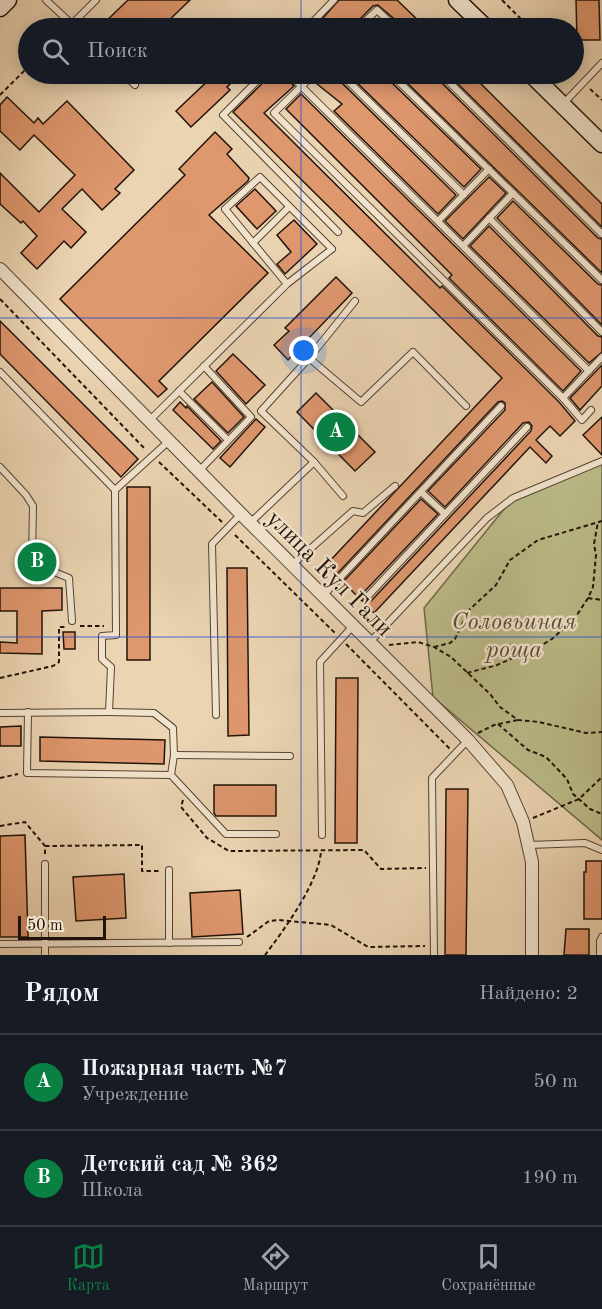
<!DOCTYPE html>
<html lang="ru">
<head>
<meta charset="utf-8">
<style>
	:root { --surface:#171b24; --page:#242831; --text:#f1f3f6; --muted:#9ea1a6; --line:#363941; --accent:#0b8043 }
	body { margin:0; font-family:"Old Standard TT",serif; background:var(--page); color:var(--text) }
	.scale { position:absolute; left:18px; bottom:15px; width:88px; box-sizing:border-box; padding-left:6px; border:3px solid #211309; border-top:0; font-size:16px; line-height:21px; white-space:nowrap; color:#211309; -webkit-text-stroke:4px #f2e3cd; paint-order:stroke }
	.you { position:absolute; left:304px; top:351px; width:21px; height:21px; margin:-15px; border:4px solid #fff; border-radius:50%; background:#1a73e8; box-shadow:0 0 0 9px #1a73e833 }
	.badge { display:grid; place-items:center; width:39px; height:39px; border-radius:50%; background:var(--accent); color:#fff; font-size:20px; font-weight:700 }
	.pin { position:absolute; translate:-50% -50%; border:3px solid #fff; box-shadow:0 2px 6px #0006 }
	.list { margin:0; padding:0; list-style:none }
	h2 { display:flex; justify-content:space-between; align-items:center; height:78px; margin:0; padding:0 24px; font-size:26px }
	h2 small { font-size:20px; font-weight:400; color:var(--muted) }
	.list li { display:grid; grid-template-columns:39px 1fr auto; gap:18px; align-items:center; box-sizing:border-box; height:96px; padding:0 24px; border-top:2px solid var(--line) }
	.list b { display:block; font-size:22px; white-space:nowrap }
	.list p { margin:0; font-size:20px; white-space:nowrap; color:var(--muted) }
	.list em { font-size:20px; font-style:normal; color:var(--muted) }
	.icon { flex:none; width:33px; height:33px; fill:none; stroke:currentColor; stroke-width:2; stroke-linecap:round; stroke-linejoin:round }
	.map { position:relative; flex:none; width:602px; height:955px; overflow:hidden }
	.search { position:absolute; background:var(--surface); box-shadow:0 3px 15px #0003; left:18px; right:18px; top:18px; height:66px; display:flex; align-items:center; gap:15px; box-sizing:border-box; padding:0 21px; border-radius:33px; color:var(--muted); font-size:22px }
	.sheet { height:270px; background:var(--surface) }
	nav { display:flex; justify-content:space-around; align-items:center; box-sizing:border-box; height:84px; border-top:2px solid var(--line); background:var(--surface); font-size:16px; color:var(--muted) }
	nav a { display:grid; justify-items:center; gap:3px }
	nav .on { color:var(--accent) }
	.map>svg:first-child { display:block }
	.green { fill:#bbbc89; stroke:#6e6849; stroke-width:1.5 }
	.building { fill:#df976e; stroke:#211309; stroke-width:1.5 }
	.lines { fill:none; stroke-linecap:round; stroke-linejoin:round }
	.lane-casing { stroke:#544333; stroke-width:8 }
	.street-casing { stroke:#544333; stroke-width:14 }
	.secondary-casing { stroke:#211309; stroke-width:19 }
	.path { stroke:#211309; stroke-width:2; stroke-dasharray:4.5 3; stroke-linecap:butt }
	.lane { stroke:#f2e3cd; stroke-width:6 }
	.street { stroke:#f2e3cd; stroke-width:12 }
	.secondary { stroke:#f2e3cd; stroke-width:16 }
	.grid { fill:none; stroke:#1d4ed8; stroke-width:1.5; stroke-opacity:0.55 }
	.labels { text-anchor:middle; stroke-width:5; stroke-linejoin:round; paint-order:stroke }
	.street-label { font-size:24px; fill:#211309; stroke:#f2e3cd }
	.park-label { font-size:24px; font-style:italic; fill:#574e36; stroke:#f2e3cd }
</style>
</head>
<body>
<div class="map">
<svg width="602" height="955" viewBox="0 0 602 955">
	<rect width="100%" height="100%" fill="#ebd4b2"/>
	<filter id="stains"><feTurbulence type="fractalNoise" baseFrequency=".00333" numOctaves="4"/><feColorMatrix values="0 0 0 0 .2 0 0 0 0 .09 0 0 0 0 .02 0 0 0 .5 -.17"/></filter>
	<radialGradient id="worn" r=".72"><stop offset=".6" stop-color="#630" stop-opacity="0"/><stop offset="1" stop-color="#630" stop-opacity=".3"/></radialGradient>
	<path class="green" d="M602,463V840L433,697L424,608L513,498Z"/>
	<g class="building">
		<path d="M128,0H190L161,28H99Z"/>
		<path d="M339,0H397L426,28H401L400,24L378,5L373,6L354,25L352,23L346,28H314Z"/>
		<path d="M576,0H599L600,40H577Z"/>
		<path d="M215,74L219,78L224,74H227L234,80L227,87L230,90L191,127L176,111Z"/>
		<path d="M272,74H282L294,86L264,113L440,288L442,286L559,402L575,421L560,436L550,426L536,440L552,456L546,463L530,447L374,613L343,582L421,499L438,514L363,593V600L366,602L371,601L531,431L532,426L529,422L523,423L445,507L428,491L505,410V403L502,401L498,402L336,575L326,565L502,378L233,112Z"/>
		<path d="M325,74H336L337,78L456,195L438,214L334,111L342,104L317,84Z"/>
		<path d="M348,74H386L387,78L481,169L464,187Z"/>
		<path d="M398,74H436L437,78L598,238L602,239V273Z"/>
		<path d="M448,74H471L602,204V227Z"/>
		<path d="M301,94L581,371L563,391L449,278L452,275L286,109Z"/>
		<path d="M7,97L34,123L38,118L43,124L67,101L134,170L115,189L120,193L102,210L82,189L62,209L86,232L71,248L64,241L37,269L21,253L37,236L23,221L21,223L0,204V173L39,212L75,175L34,135L20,150L0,131V105Z"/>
		<path d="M215,132L232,149L227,154L249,178L248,181L209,215L268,273L159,381L167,389L158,397L60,299L185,175L179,169Z"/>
		<path d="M489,177L506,193L463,239L445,221Z"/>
		<path d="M255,189L276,211L257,229L236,206Z"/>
		<path d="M513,201L598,284L602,285V325L497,218Z"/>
		<path d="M294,220L317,244L285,274L277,264L291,252L277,235Z"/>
		<path d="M489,226L598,336L602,337V352L589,363L470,246Z"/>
		<path d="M336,277L352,293L288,360L274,345L289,331L285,328Z"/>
		<path d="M0,321L138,459L121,477L0,354Z"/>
		<path d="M233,354L265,385L246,404L216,371Z"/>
		<path d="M602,365V386L580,410L570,398Z"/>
		<path d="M212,382L244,417L228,433L194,399Z"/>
		<path d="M316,393L375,452L355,471L297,412Z"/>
		<path d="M180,402L186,408L187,406L221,441L213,449L173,410Z"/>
		<path d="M602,417V455L583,435Z"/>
		<path d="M256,419L265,427L230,467L220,458Z"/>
		<rect x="127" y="487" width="23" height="173"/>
		<path d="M227,568H247L249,735L228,736Z"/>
		<path d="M0,588H62V610L42,611V654L0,653V642L17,643V611H0Z"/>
		<path d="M63,632H75V649H64Z"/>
		<path d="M336,678H358L357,843H335Z"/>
		<path d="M21,726V746H0V727Z"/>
		<path d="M40,737L165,740L164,764L40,761Z"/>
		<path d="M214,785H276V816H216L214,813Z"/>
		<path d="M446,789H468L466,955H445Z"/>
		<path d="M25,835L28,937H0V836Z"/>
		<path d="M586,861H602V919H584V872H586Z"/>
		<path d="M124,874L126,918L76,921L73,877Z"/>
		<path d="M240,890L243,934L192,937L190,893Z"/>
		<path d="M566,929H589V955H564Z"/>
	</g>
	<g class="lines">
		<defs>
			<g id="lane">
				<path d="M46,0L76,28"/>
				<path d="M71,25L96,0"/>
				<path d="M307,28L334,0"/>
				<path d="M358,28L377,10L396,28"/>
				<path d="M123,74L135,85"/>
				<path d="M264,74L223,115L338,232"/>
				<path d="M289,74L589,371"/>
				<path d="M314,74L274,113L563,398L602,357"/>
				<path d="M341,74L464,195"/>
				<path d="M391,74L602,280"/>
				<path d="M441,74L602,234"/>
				<path d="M563,104L602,63"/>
				<path d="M489,218L602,332"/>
				<path d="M438,221L489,169"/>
				<path d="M253,243L289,207"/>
				<path d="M463,246L513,193"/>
				<path d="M309,358L355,301"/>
				<path d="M0,372L115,490L169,441"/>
				<path d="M179,391L228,440"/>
				<path d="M563,398L582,420L591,410"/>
				<path d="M149,421L287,284L332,249L260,177L225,209L287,284"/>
				<path d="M0,467L26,495L33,506L32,557L35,564L69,578L72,621"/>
				<path d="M199,471L251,417L204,366"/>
				<path d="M421,492L445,514"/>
				<path d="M343,496L314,462L261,411L309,358L361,402L413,352L466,406"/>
				<path d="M250,523L314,462"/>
				<path d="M292,565L353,511L363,513L395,486"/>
				<path d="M323,596L501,406"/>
				<path d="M367,597L527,427"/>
				<path d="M370,642L487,518L513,498L602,461"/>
				<path d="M28,712L27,773L171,775L226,834H276"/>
				<path d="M109,712L154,713L173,728L174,755L171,775"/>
				<path d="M0,713L109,712L111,667L102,659V636L116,635L115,490"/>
				<path d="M216,715L212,544L241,514"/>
				<path d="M174,755L290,756"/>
				<path d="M322,835L320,662L353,626"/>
				<path d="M529,845L585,843L602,850"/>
				<path d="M45,864V955"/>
				<path d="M169,870V943"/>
				<path d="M0,944L239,942"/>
				<path d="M434,955L432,778L468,740"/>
				<path d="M600,955V941L602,937"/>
			</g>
			<path id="street" d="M0,269L241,514L468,740L507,785L523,822L532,862V955"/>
			<g id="secondary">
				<path d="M457,0L486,28"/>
				<path d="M0,8L8,0"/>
				<path d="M531,74L602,144"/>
			</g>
		</defs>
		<use href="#lane" class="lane-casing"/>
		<use href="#street" class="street-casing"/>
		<use href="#secondary" class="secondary-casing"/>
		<g class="path">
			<path d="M502,0L530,28"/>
			<path d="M590,89L602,100"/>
			<path d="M0,95L28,67"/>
			<path d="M0,299L146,450"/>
			<path d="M159,462L222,522"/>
			<path d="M235,535L336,634"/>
			<path d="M588,598L602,600"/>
			<path d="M80,626H104"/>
			<path d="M346,644L450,749"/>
			<path d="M389,645L418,642L434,647L451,657L490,694L500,707L518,720L539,722L586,733L602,732"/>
			<path d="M434,647L450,643L455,639L469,610L496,585L510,560L538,540L602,521"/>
			<path d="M467,673L497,665L540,646L552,639L575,618L588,598L593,587L596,555L594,544L598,522"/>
			<path d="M0,678L53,666L59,662V627H65"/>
			<path d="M498,724L528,750L546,757L567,779L573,794L590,809L602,814"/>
			<path d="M478,733L494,725L518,720"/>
			<path d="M0,778L18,774"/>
			<path d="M183,800L181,807L207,838L229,851L364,850L381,869L426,868"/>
			<path d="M533,818L579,799L602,777"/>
			<path d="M0,826L25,822L45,846V855"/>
			<path d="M45,846L142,845V871H159"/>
			<path d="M247,937L269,921L279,920L331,925L368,947L425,946"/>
			<path d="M265,955C284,930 319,882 321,851"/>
		</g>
		<use href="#lane" class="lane"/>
		<use href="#street" class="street"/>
		<use href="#secondary" class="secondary"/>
	</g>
	<path class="grid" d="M301,0V28M301,74V955M0,318H602M0,637H602"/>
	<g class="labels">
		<g class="street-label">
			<text transform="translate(330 573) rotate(45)" y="8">улица Кул Гали</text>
		</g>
		<g class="park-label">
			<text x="514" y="629">Соловьиная<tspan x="514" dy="28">роща</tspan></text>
		</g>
	</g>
	<rect width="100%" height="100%" filter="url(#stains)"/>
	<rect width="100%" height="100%" fill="url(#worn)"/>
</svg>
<div class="scale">50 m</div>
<div class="you"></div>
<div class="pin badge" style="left:336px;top:432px">A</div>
<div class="pin badge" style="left:37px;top:562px">B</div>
<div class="search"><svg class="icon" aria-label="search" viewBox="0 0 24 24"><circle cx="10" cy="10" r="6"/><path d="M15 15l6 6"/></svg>Поиск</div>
</div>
<section class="sheet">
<h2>Рядом<small>Найдено: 2</small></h2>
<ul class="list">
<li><span class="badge">A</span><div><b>Пожарная часть №7</b><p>Учреждение</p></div><em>50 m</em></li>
<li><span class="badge">B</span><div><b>Детский сад № 362</b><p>Школа</p></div><em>190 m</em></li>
</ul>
</section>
<nav>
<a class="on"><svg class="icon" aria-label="map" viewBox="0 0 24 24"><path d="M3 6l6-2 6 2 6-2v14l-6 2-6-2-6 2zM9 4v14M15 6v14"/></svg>Карта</a>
<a><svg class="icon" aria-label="directions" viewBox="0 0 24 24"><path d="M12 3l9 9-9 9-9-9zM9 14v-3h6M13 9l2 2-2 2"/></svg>Маршрут</a>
<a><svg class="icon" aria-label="saved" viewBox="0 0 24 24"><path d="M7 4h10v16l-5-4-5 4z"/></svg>Сохранённые</a>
</nav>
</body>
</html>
